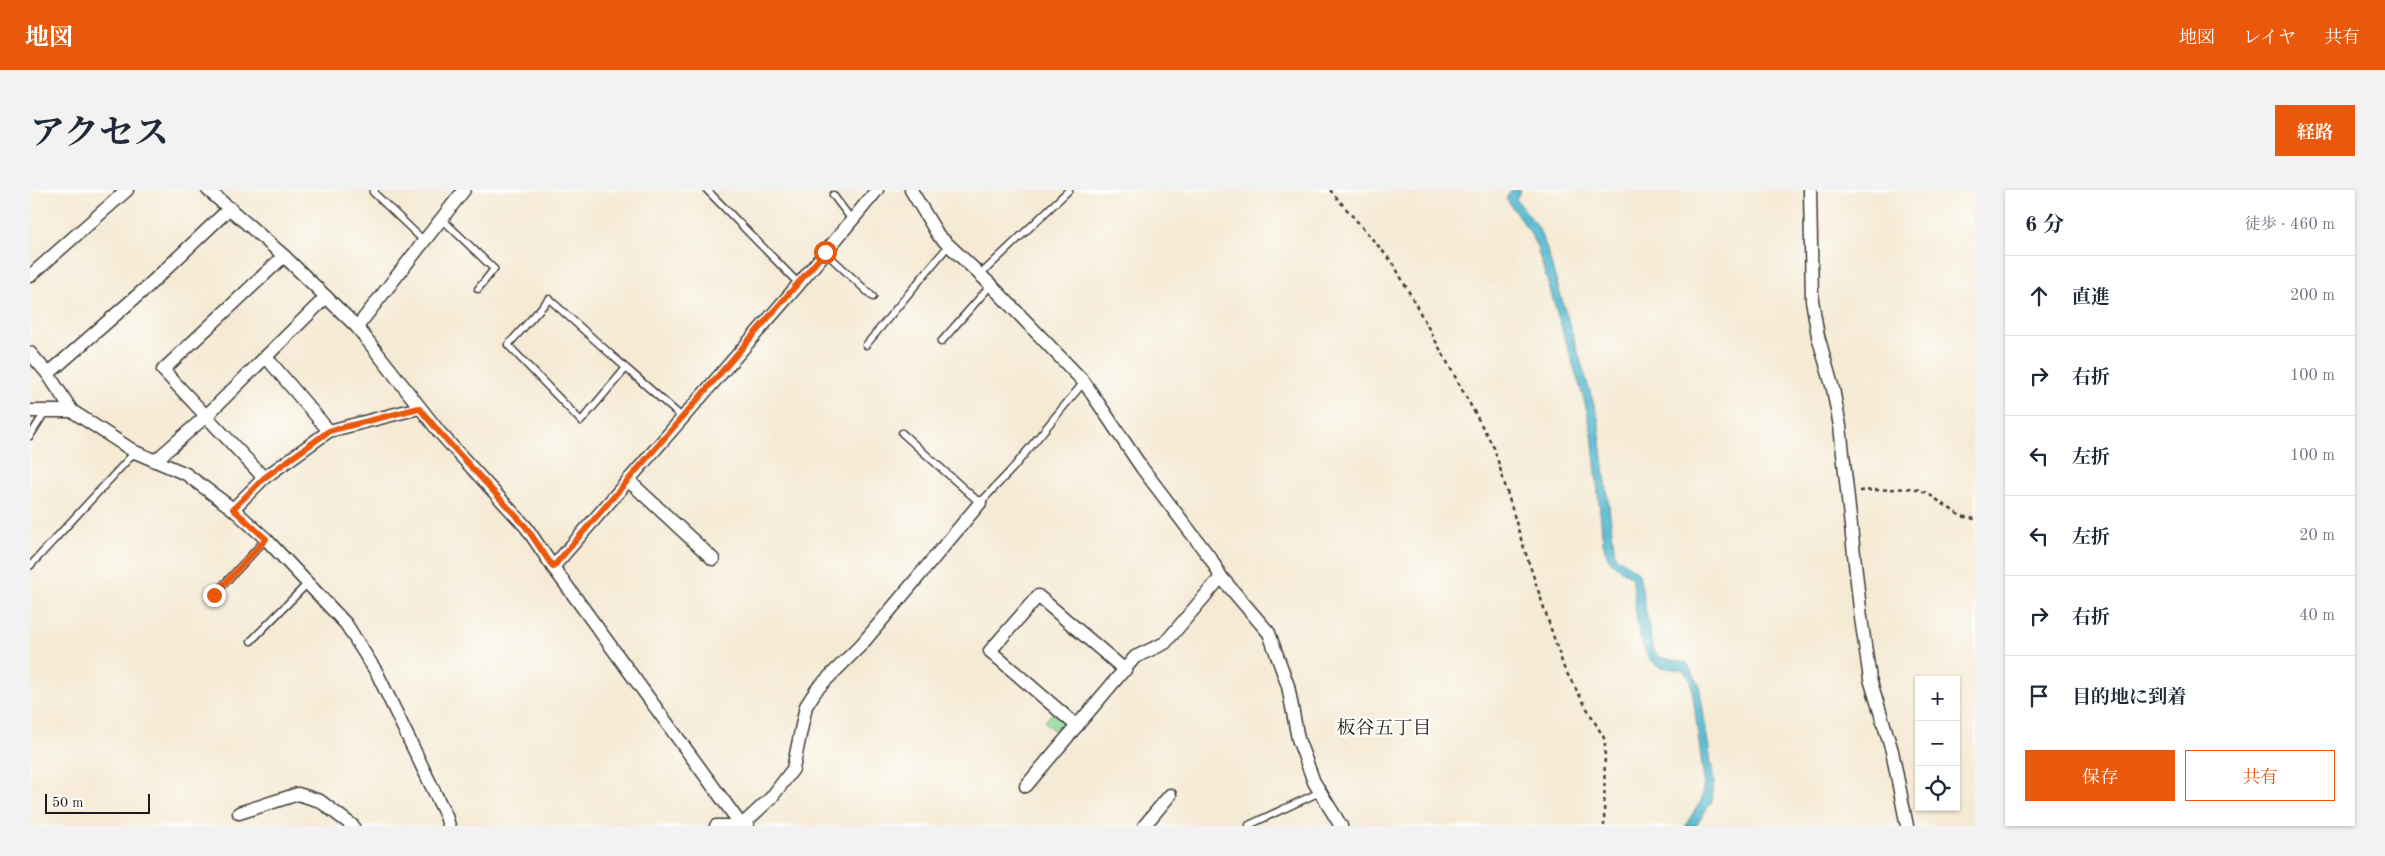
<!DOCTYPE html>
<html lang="ja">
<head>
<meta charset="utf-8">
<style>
	:root { --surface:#fff; --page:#f2f2f3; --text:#1f2937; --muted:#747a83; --line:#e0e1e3; --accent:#ea580c }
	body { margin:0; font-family:"Old Standard TT","Noto Serif JP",serif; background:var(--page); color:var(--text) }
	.controls { position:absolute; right:15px; bottom:15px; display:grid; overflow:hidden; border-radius:0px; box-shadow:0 1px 4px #0004 }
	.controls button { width:45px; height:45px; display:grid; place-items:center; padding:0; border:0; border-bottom:1px solid var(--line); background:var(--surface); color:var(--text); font:25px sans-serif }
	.scale { position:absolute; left:15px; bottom:12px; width:105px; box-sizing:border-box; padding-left:5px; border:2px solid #1c1c1c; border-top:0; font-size:14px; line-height:18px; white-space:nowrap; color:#1c1c1c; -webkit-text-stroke:4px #fdfcf7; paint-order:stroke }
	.stop { position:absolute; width:15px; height:15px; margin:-11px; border:4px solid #ea580c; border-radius:50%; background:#fff }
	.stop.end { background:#ea580c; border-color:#fff; box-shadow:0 1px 5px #0008 }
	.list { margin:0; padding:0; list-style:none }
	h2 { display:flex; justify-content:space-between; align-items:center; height:65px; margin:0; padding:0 20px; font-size:21px }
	h2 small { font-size:16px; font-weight:400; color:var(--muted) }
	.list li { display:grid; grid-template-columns:32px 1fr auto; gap:15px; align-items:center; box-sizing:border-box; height:80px; padding:0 20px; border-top:1px solid var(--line) }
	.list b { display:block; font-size:19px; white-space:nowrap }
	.list em { font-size:16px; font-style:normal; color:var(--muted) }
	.actions { display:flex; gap:10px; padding:15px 20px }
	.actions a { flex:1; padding:11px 0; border:1px solid var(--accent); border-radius:0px; text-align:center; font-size:18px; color:var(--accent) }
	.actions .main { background:var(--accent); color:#fff }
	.icon { flex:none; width:28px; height:28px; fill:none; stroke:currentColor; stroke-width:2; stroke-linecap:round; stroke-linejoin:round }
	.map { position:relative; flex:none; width:1945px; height:636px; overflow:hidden; border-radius:0px }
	header { display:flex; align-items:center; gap:30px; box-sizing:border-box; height:70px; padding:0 25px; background:var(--accent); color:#fff }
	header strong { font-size:24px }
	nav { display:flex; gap:28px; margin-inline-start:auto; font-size:18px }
	.intro { display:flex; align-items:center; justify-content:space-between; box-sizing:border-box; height:120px; padding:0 30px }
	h1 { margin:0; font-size:35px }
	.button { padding:12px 22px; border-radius:0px; background:var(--accent); color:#fff; font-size:18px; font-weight:700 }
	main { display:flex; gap:30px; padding:0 30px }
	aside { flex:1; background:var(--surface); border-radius:0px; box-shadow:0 1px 4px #0004 }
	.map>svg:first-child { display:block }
	.green { fill:#90df9e; stroke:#567e5d }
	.water { fill:#51b7cf; stroke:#366a76 }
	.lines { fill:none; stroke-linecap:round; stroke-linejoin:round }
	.lane-casing { stroke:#3d3b38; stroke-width:9 }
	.street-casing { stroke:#3d3b38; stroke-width:15 }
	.path { stroke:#3d3b38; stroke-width:2.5; stroke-dasharray:4 4; stroke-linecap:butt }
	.lane { stroke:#fff; stroke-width:6 }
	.street { stroke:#fff; stroke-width:12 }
	.route { stroke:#ea580c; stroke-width:6 }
	.labels { text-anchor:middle; stroke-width:4.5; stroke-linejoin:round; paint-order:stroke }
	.neighbourhood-label { font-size:19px; fill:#1c1c1c; stroke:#fdfcf7 }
</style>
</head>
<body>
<header>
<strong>地図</strong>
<nav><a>地図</a><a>レイヤ</a><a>共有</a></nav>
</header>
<div class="intro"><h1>アクセス</h1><a class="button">経路</a></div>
<main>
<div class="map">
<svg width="1945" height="636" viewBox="0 0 1945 636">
	<rect width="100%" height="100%" fill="#fdfcf7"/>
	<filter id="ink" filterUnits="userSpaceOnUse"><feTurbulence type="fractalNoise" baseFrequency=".02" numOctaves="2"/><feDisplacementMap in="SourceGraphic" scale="10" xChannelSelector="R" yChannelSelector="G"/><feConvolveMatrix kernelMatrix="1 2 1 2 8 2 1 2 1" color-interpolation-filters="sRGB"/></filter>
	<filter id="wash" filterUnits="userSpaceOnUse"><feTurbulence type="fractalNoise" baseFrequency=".0096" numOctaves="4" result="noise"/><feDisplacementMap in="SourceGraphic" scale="20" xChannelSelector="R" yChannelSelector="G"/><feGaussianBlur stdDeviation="1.12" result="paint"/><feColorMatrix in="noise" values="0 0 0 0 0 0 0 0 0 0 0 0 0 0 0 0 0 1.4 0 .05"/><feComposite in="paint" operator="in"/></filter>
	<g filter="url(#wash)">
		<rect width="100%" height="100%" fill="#f5ead4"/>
		<path class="green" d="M1023,522L1041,536L1025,541L1015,532Z"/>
		<path class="water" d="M1481,0H1491L1486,9L1508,37L1516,57L1568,228L1585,365C1592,373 1601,375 1609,383L1623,460L1629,467L1657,473L1669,494L1684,592L1682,611L1666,636H1655L1672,609L1674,591L1661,491L1653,480C1645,479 1632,479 1626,474C1604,460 1607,413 1602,388C1585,373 1579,378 1573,352L1562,244L1555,213L1507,58L1500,42L1476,9Z"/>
	</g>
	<g filter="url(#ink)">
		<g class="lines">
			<defs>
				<g id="lane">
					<path d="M345,0L343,2L394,51"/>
					<path d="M677,0L769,94"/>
					<path d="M803,5L822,30"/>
					<path d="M412,29L464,79L448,99"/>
					<path d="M795,62L843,107"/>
					<path d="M950,85L1039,0"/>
					<path d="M911,152L961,95"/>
					<path d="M836,155L919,55"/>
					<path d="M596,178L519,109L478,155L551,231L596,178L653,228"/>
					<path d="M872,243L950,313L983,278L1054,192"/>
					<path d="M0,246L15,222"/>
					<path d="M0,376L105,262"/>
					<path d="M184,405L236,349"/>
					<path d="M221,451L278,393"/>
					<path d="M1219,635L1290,602"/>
				</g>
				<g id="street">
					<path d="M178,0L254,66L327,137L410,243L496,337L523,377L712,636"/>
					<path d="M881,0L908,45L961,95L1054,192L1112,278L1181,369L1191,387L1239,443L1258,496L1268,549L1284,592L1311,636"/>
					<path d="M1780,0L1782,110L1788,146L1803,199L1810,236L1831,428L1840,489L1862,561L1877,636"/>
					<path d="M0,86L97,0"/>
					<path d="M327,137L434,0"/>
					<path d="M0,163L18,184L42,221L105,262L156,284L203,319L236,349L316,434L347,483L416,626L419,636"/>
					<path d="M236,167L299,241"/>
					<path d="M18,184L116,98L200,18"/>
					<path d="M0,221H42"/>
					<path d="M125,271L176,226L296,107"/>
					<path d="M234,288L133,180L254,66"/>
					<path d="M598,290L683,369"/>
					<path d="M203,319L234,288L299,241L389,218"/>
					<path d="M523,377L769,94L847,0"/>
					<path d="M1047,536L960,461L1008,406L1095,480"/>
					<path d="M996,596L1105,467L1135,453L1191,387"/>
					<path d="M209,623L268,604L290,611L323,636"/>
					<path d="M686,636H718"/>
					<path d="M711,636L741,608L763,579L776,516L787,499L832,454L950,313"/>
					<path d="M1114,636L1140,605"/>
				</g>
			</defs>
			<use href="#lane" class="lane-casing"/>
			<use href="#street" class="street-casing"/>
			<g class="path">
				<path d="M1300,0L1363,73L1464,258L1491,349L1534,478L1575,550L1574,636"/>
				<path d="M1829,301L1884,298L1897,303L1931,326L1945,329"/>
			</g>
			<use href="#lane" class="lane"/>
			<use href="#street" class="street"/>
		</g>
	</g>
	<g class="lines" filter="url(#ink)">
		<path class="route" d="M184,405L236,349L203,319L234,288L299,241L389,218L410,243L496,337L523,377L795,62"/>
	</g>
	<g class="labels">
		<g class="neighbourhood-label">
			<text x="1354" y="544">板谷五丁目</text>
		</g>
	</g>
</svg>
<div class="controls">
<button>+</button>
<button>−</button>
<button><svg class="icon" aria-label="locate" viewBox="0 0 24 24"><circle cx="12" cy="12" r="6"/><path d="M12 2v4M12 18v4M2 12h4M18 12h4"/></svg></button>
</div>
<div class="scale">50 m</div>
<div class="stop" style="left:795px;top:62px"></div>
<div class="stop end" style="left:184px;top:405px"></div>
</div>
<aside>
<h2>6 分<small>徒歩 · 460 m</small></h2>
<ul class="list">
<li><svg class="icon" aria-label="ahead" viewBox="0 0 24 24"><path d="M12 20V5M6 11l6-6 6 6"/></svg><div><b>直進</b></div><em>200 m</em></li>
<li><svg class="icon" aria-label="right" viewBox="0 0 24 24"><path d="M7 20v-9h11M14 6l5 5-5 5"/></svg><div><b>右折</b></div><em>100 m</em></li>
<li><svg class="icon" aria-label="left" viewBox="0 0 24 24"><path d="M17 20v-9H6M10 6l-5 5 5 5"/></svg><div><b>左折</b></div><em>100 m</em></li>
<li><svg class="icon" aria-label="left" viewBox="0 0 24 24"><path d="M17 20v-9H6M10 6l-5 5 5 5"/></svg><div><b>左折</b></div><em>20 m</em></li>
<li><svg class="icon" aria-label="right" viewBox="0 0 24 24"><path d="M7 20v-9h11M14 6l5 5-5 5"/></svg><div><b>右折</b></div><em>40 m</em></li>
<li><svg class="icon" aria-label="arrive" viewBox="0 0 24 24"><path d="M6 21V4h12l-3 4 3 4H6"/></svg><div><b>目的地に到着</b></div></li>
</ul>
<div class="actions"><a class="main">保存</a><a>共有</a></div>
</aside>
</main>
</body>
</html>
